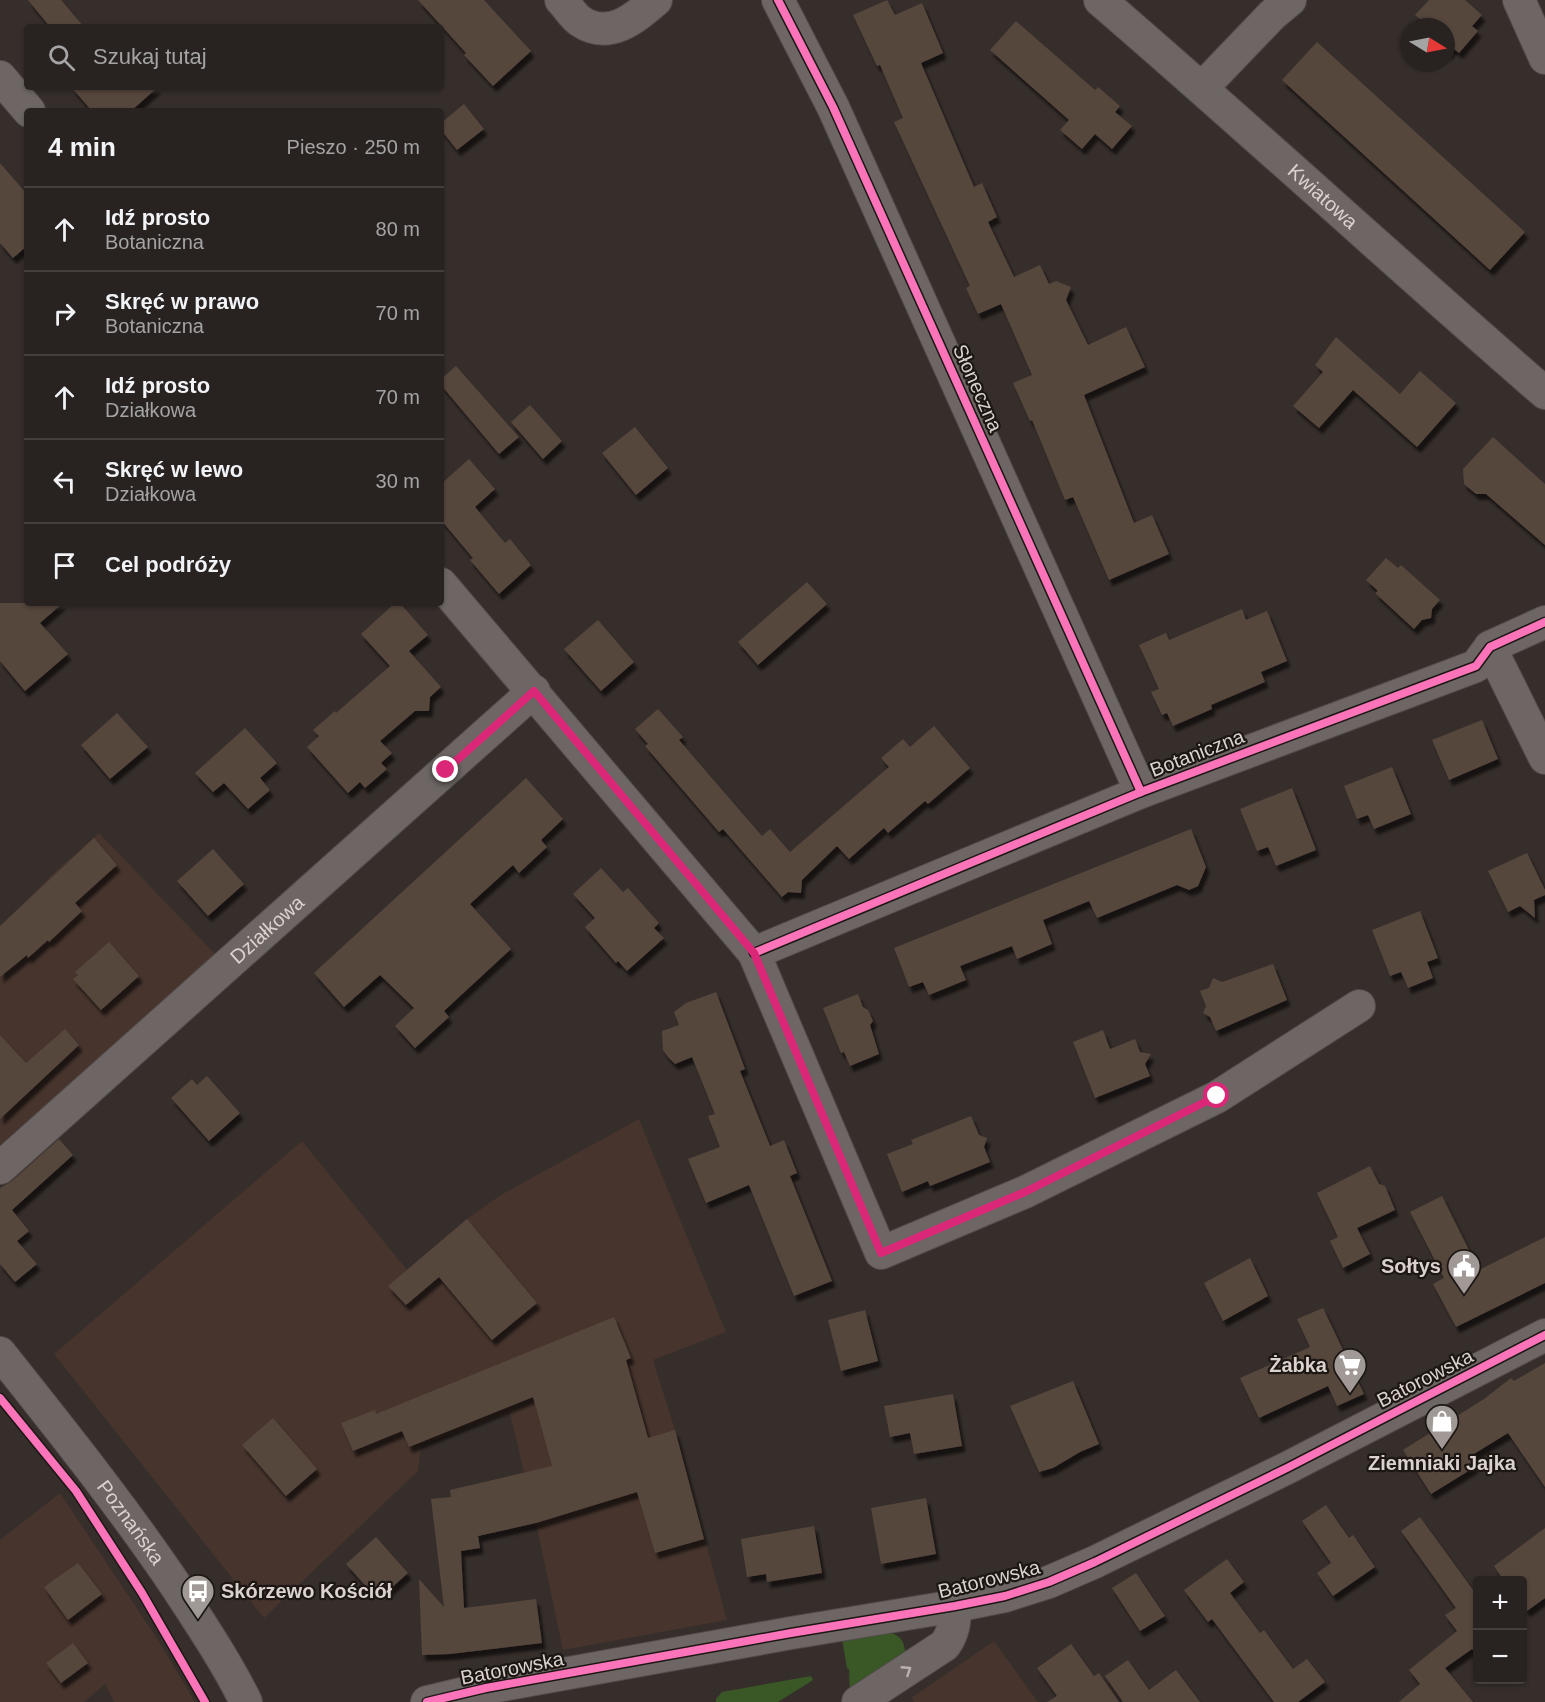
<!DOCTYPE html>
<html lang="pl">
<head>
<meta charset="utf-8">
<style>
	:root { --surface:#282220; --page:#342f2d; --text:#f1f3f6; --muted:#a5a4a5; --line:#443f3e }
	body { margin:0; font-family:Arial,sans-serif; background:var(--page); color:var(--text) }
	.controls { position:absolute; right:18px; bottom:18px; display:grid; overflow:hidden; border-radius:6px; box-shadow:0 2px 4px #0004 }
	.controls button { width:54px; height:54px; display:grid; place-items:center; padding:0; border:0; border-bottom:2px solid var(--line); background:var(--surface); color:var(--text); font:30px sans-serif }
	.compass { position:absolute; left:1401px; top:18px; width:54px; height:54px; border-radius:50%; background:var(--surface); box-shadow:0 2px 4px #0004; rotate:100deg }
	.stop { position:absolute; width:18px; height:18px; margin:-14px; border:4px solid #db2777; border-radius:50%; background:#fff }
	.stop.end { background:#db2777; border-color:#fff; box-shadow:0 2px 6px #0008 }
	.list { margin:0; padding:0; list-style:none }
	h2 { display:flex; justify-content:space-between; align-items:center; height:78px; margin:0; padding:0 24px; font-size:26px }
	h2 small { font-size:20px; font-weight:400; color:var(--muted) }
	.list li { display:grid; grid-template-columns:39px 1fr auto; gap:18px; align-items:center; box-sizing:border-box; height:84px; padding:0 24px; border-top:2px solid var(--line) }
	.list b { display:block; font-size:22px; white-space:nowrap }
	.list p { margin:0; font-size:20px; white-space:nowrap; color:var(--muted) }
	.list em { font-size:20px; font-style:normal; color:var(--muted) }
	.icon { flex:none; width:33px; height:33px; fill:none; stroke:currentColor; stroke-width:2; stroke-linecap:round; stroke-linejoin:round }
	.map { position:relative; flex:none; width:1545px; height:1702px; overflow:hidden }
	.search { position:absolute; background:var(--surface); box-shadow:0 2px 4px #0004; left:24px; top:24px; width:420px; height:66px; display:flex; align-items:center; gap:15px; box-sizing:border-box; padding:0 21px; border-radius:6px; color:var(--muted); font-size:22px }
	.panel { position:absolute; background:var(--surface); box-shadow:0 2px 4px #0004; left:24px; top:108px; width:420px; height:498px; border-radius:6px }
	.map>svg:first-child { display:block }
	.built { fill:#46342d }
	.green { fill:#395826 }
	.building { fill:#57463e; filter:url(#shadow) }
	.lines { fill:none; stroke-linecap:round; stroke-linejoin:round }
	.minor-casing { stroke:#524b49; stroke-width:34 }
	.minor { stroke:#6d6664; stroke-width:32 }
	.cycleway-casing { stroke:#1d1714; stroke-width:11 }
	.cycleway { stroke:#fb73b8; stroke-width:8 }
	.oneway { stroke:#bab2ae }
	.route { stroke:#db2777; stroke-width:8 }
	.labels { text-anchor:middle; stroke-width:4.5; stroke-linejoin:round; paint-order:stroke }
	.street-label { font-size:20px; fill:#dbd2ce; stroke:#1d1714 }
	.poi-label { font-size:20px; font-weight:bold; fill:#dbd2ce; stroke:#1d1714; text-anchor:end }
</style>
</head>
<body>
<div class="map">
<svg width="1545" height="1702" viewBox="0 0 1545 1702">
	<defs>
		<filter id="shadow"><feDropShadow dx="3.5" dy="6" stdDeviation="1.5" flood-color="#0009"/></filter>
	</defs>
	<rect width="100%" height="100%" fill="#362e2b"/>
	<g class="built">
		<path d="M99,833L216,955L0,1145V927L55,872Z"/>
		<path d="M639,1119L726,1332L653,1360L675,1430L727,1620L563,1650L536,1523L510,1413L421,1445L418,1471L264,1618L54,1354L302,1141L407,1270L467,1219L499,1196Z"/>
		<path d="M60,1493L158,1640L195,1702H114L105,1684L84,1702H0V1540Z"/>
		<path d="M994,1641L1038,1702H914L911,1698Z"/>
	</g>
	<g class="green">
		<path d="M886,1632C899,1634 905,1640 905,1654L850,1695L849,1669L847,1668L842,1639Z"/>
		<path d="M811,1676L813,1680L778,1702H716V1699L722,1692Z"/>
	</g>
	<g class="building">
		<path d="M28,0H61L84,27H50Z"/>
		<path d="M418,0H484L531,51L493,86L464,55L466,53Z"/>
		<path d="M887,0L895,15L922,3L943,53L921,63L974,187L982,183L997,217L988,222L1014,277L1040,265L1049,284L1056,281L1071,287L1066,300L1088,345L1126,327L1145,367L1084,395L1134,523L1152,515L1169,554L1109,580L1073,497L1065,500L1032,420L1030,421L1013,383L1032,375L1001,304L978,314L966,288L970,286L894,122L903,118L880,65L877,66L853,15Z"/>
		<path d="M1429,0H1465L1482,15L1472,26L1478,31L1459,53L1453,48L1446,56V27H1429L1415,15Z"/>
		<path d="M1016,21L1095,90L1098,87L1120,106L1115,112L1132,126L1112,149L1095,134L1082,149L1060,130L1069,120L990,50Z"/>
		<path d="M1317,42L1525,232L1490,270L1282,80Z"/>
		<path d="M71,87H158L131,111H92Z"/>
		<path d="M464,104L484,129L457,150L441,130V123Z"/>
		<path d="M0,163L27,194V246L13,258L0,243Z"/>
		<path d="M1336,337L1400,394L1420,371L1456,403L1417,447L1353,390L1319,428L1293,406L1323,372L1315,365Z"/>
		<path d="M456,366L519,437L499,454L441,385V379Z"/>
		<path d="M530,405L562,441L543,459L511,422Z"/>
		<path d="M635,427L668,468L636,495L602,453Z"/>
		<path d="M1493,437L1545,484V545L1486,494H1476L1464,484L1463,469Z"/>
		<path d="M469,459L495,489L475,507L505,543L510,539L531,565L499,594L470,560L473,558L441,520V484Z"/>
		<path d="M1386,558L1398,568L1401,565L1440,600L1432,609L1431,618L1422,620L1414,629L1375,593L1378,591L1366,580Z"/>
		<path d="M807,582L827,604L758,665L738,642Z"/>
		<path d="M0,603H63L40,623L68,654L25,691L0,661Z"/>
		<path d="M395,603H400L428,635L409,651L441,687L430,697L429,711H415L380,741L392,753L381,763L387,769L365,788L360,782L348,793L307,747L319,736L313,730L335,711L336,713L390,666L361,634Z"/>
		<path d="M1242,609L1246,620L1267,611L1287,661L1261,672L1265,682L1211,705L1212,709L1173,726L1167,713L1162,715L1151,692L1159,689L1139,645L1166,633L1169,640Z"/>
		<path d="M598,620L634,662L601,691L564,649Z"/>
		<path d="M658,709L683,737L679,740L762,836L770,829L790,852L889,767L881,758L903,739L910,747L934,726L970,768L928,804L925,801L888,833L884,828L849,859L837,846L802,880L801,893L788,892L782,897L723,829L719,832L645,746L648,744L635,729Z"/>
		<path d="M117,713L148,747L110,779L81,745Z"/>
		<path d="M1482,720L1498,759L1449,780L1432,740Z"/>
		<path d="M245,728L277,763L260,778L270,790L248,809L224,783L213,792L195,773Z"/>
		<path d="M1392,767L1411,814L1374,829L1368,815L1357,819L1344,786Z"/>
		<path d="M526,778L563,819L541,840L547,847L519,873L513,865L470,904L511,949L444,1011L449,1017L415,1048L395,1026L414,1008L380,975L344,1007L314,973Z"/>
		<path d="M1292,788L1316,850L1276,866L1268,847L1257,851L1240,809Z"/>
		<path d="M1191,829L1206,867L1198,886L1189,890L1177,885L1097,918L1089,901L1043,920L1052,944L1017,959L1012,946L960,966L966,980L929,995L923,982L909,987L894,948Z"/>
		<path d="M94,838L117,865L75,903L82,911L49,942L48,940L28,958L27,955L0,977V926Z"/>
		<path d="M213,849L244,884L208,916L177,881Z"/>
		<path d="M1527,853L1545,890V895L1534,900L1535,918L1520,906L1508,912L1488,871Z"/>
		<path d="M601,868L623,892L628,888L659,923L654,928L664,938L627,971L618,961L616,963L585,927L595,918L573,894Z"/>
		<path d="M1420,911L1438,958L1427,962L1433,978L1408,988L1401,972L1390,976L1372,930Z"/>
		<path d="M109,942L139,976L101,1010L73,979L78,975L75,972Z"/>
		<path d="M1273,964L1287,1000L1216,1031L1210,1017L1203,1013L1206,1006L1200,991L1209,988L1213,978L1222,982Z"/>
		<path d="M716,992L745,1069L740,1071L770,1146L784,1140L797,1173L790,1176L832,1281L794,1296L749,1185L706,1203L688,1159L720,1147L708,1116L715,1114L692,1057L675,1064L668,1057L663,1050L662,1031L679,1025L674,1012L686,1003Z"/>
		<path d="M858,994L863,1007L868,1010L873,1021L870,1025L879,1054L850,1066L844,1052L841,1053L823,1008Z"/>
		<path d="M65,1029L79,1045L0,1119V1035L26,1063Z"/>
		<path d="M1103,1030L1110,1049L1135,1039L1140,1052L1151,1054L1145,1064L1150,1076L1095,1098L1073,1042Z"/>
		<path d="M207,1076L240,1113L209,1141L171,1098L192,1079L197,1085Z"/>
		<path d="M971,1116L979,1135L987,1138L984,1147L990,1162L930,1186L928,1181L902,1192L887,1154L913,1144L911,1140Z"/>
		<path d="M59,1139L73,1155L12,1210L29,1231L17,1241L37,1264L15,1282L0,1264V1188L12,1181Z"/>
		<path d="M1370,1166L1379,1184L1385,1186L1395,1210L1357,1228L1370,1254L1343,1268L1330,1241L1338,1237L1317,1193Z"/>
		<path d="M1442,1196L1479,1270L1545,1237V1283L1456,1327L1433,1284L1444,1278L1410,1212Z"/>
		<path d="M467,1219L537,1303L492,1340L439,1277L406,1305L388,1286Z"/>
		<path d="M1250,1258L1268,1296L1223,1321L1204,1283Z"/>
		<path d="M1323,1308L1364,1394L1337,1406L1328,1386L1259,1418L1240,1378L1310,1347L1297,1319Z"/>
		<path d="M865,1310L878,1361L841,1371L828,1320Z"/>
		<path d="M614,1317L631,1358L626,1360L648,1438L675,1430L704,1539L655,1553L637,1492L536,1523L478,1536L480,1548L461,1551L464,1608L536,1599L542,1643L450,1654L422,1655L419,1579L444,1607L431,1499L451,1497L450,1490L552,1466L533,1397L409,1447L402,1431L353,1451L341,1423L375,1410L376,1414Z"/>
		<path d="M1545,1363V1487L1508,1433L1469,1457L1475,1467L1431,1494L1403,1450L1484,1399L1511,1378L1514,1381Z"/>
		<path d="M1073,1381L1099,1444L1080,1452L1053,1468L1039,1472L1010,1406Z"/>
		<path d="M953,1394L962,1446L914,1454L910,1433L890,1437L884,1406Z"/>
		<path d="M273,1418L317,1469L286,1496L242,1445Z"/>
		<path d="M926,1498L936,1554L881,1564L871,1508Z"/>
		<path d="M1326,1505L1349,1538L1353,1535L1375,1567L1333,1596L1317,1573L1331,1563L1302,1521Z"/>
		<path d="M1420,1517L1476,1594L1478,1593V1657L1472,1649L1445,1668L1473,1702H1399L1420,1684L1409,1670L1457,1631L1445,1615L1456,1608L1401,1531Z"/>
		<path d="M814,1526L822,1573L767,1582L766,1574L747,1577L741,1539Z"/>
		<path d="M1545,1528V1598L1527,1611L1522,1605V1581H1504L1494,1566Z"/>
		<path d="M376,1537L408,1573L387,1592L380,1584L371,1592L346,1564Z"/>
		<path d="M1227,1559L1244,1582L1230,1593L1260,1633L1264,1630L1293,1669L1307,1659L1325,1682L1298,1702H1274L1212,1619L1208,1622L1184,1590Z"/>
		<path d="M78,1563L102,1594L68,1620L44,1587Z"/>
		<path d="M1136,1573L1165,1616L1140,1631L1112,1588Z"/>
		<path d="M73,1643L88,1663L61,1683L46,1663Z"/>
		<path d="M1071,1644L1094,1676L1099,1673L1119,1702H1047L1057,1696L1037,1668Z"/>
		<path d="M1128,1660L1149,1690L1176,1670L1200,1702H1123L1105,1676Z"/>
	</g>
	<g class="lines">
		<defs>
			<g id="minor">
				<path d="M561,0C567,6 573,16 580,21C609,41 635,18 656,0"/>
				<path d="M778,0L833,107L1141,792"/>
				<path id="s1" d="M1100,0C1250,129 1395,263 1545,393"/>
				<path d="M1519,0L1545,58"/>
				<path d="M0,77L29,111"/>
				<path d="M1202,88L1272,15L1290,0"/>
				<path d="M441,584L754,953L881,1253L1025,1192L1217,1097L1359,1006"/>
				<path d="M1490,647L1545,758"/>
				<path d="M754,953L1141,792L1476,666L1490,647L1545,622"/>
				<path id="s2" d="M0,1168L534,691"/>
				<path id="s3" d="M0,1353C61,1430 123,1507 178,1589C202,1626 227,1663 246,1702"/>
				<path d="M427,1702L486,1688L791,1633L955,1606L1005,1596L1049,1582L1095,1562L1287,1468L1545,1335"/>
				<path d="M858,1702L945,1645C954,1632 955,1621 955,1606"/>
			</g>
		</defs>
		<use href="#minor" class="minor-casing"/>
		<use href="#minor" class="minor"/>
		<defs>
			<g id="cycleway">
				<path d="M778,0L833,107L1141,792"/>
				<path d="M754,953L1141,792L1476,666L1490,647L1545,622"/>
				<path d="M0,1398L76,1491L142,1593L205,1702"/>
				<path d="M427,1702L486,1688L791,1633L955,1606L1005,1596L1049,1582L1095,1562L1287,1468L1545,1335"/>
			</g>
		</defs>
		<use href="#cycleway" class="cycleway-casing"/>
		<use href="#cycleway" class="cycleway"/>
	</g>
	<defs><path id="oneway-chevron" d="M-2-3.5L2.5 0L-2 3.5" fill="none" stroke-width="1.6" stroke-linecap="round" stroke-linejoin="round" transform="scale(1.5)"/></defs>
	<use class="oneway" href="#oneway-chevron" transform="translate(907 1670) rotate(-33)"/>
	<g class="lines">
		<path class="route" d="M446,770L534,691L754,953L881,1253L1025,1192L1217,1096"/>
	</g>
	<defs>
		<symbol id="civic-pin" viewBox="-11 -11 22 30"><path d="M0 17L-7.5 6A9.5 9.5 0 1 1 7.5 6Z" fill="#a19995" stroke="#1d1714"/><path d="M-.6-6.5H3V-4.5H.6V-3L4-1V1h2V6H-6V1h2V-1L-.6-3ZM-1.2 2.5V6h2.4V2.5Z" fill="#fff"/></symbol>
		<symbol id="supermarket-pin" viewBox="-11 -11 22 30"><path d="M0 17L-7.5 6A9.5 9.5 0 1 1 7.5 6Z" fill="#a19995" stroke="#1d1714"/><path d="M-6-5.5h2.5l.6 2H6L4.5 2H-2.5L-4.4-4H-6ZM-1.5 3.2a1.3 1.3 0 1 0 .1 0ZM3 3.2a1.3 1.3 0 1 0 .1 0Z" fill="#fff"/></symbol>
		<symbol id="shop-pin" viewBox="-11 -11 22 30"><path d="M0 17L-7.5 6A9.5 9.5 0 1 1 7.5 6Z" fill="#a19995" stroke="#1d1714"/><path d="M-5-2.5h2.3a2.7 3.5 0 0 1 5.4 0H5L5.5 6h-11ZM-1.5-2.5h3a1.5 2.3 0 0 0-3 0Z" fill="#fff"/></symbol>
		<symbol id="bus-pin" viewBox="-11 -11 22 30"><path d="M0 17L-7.5 6A9.5 9.5 0 1 1 7.5 6Z" fill="#a19995" stroke="#1d1714"/><path d="M-5-6H5V4H4V6H2V4H-2V6H-4V4H-5ZM-3.5-4V0h7V-4ZM-3.5 1.2v1.5H-2V1.2ZM2 1.2v1.5H3.5V1.2Z" fill="#fff"/></symbol>
	</defs>
	<g fill-rule="evenodd">
		<use href="#civic-pin" x="1445" y="1247" width="38" height="52"/>
		<use href="#supermarket-pin" x="1331" y="1346" width="38" height="52"/>
		<use href="#shop-pin" x="1423" y="1402" width="38" height="52"/>
		<use href="#bus-pin" x="179" y="1572" width="38" height="52"/>
	</g>
	<g class="labels">
		<g class="street-label">
			<text dy="7" stroke="none"><textPath href="#s1" startOffset="297">Kwiatowa</textPath></text>
			<text transform="translate(978 388) rotate(66)" y="7">Słoneczna</text>
			<text transform="translate(1197 753) rotate(-21)" y="7">Botaniczna</text>
			<text dy="7" stroke="none"><textPath href="#s2" startOffset="358">Działkowa</textPath></text>
			<text transform="translate(1425 1378) rotate(-27)" y="7">Batorowska</text>
			<text dy="7" stroke="none"><textPath href="#s3" startOffset="214">Poznańska</textPath></text>
			<text transform="translate(989 1579) rotate(-14)" y="7">Batorowska</text>
			<text transform="translate(512 1668) rotate(-11)" y="7">Batorowska</text>
		</g>
		<g class="poi-label">
			<text x="1441" y="1273">Sołtys</text>
			<text x="1327" y="1372">Żabka</text>
			<text x="1442" y="1470" text-anchor="middle">Ziemniaki Jajka</text>
			<text x="221" y="1598" text-anchor="start">Skórzewo Kościół</text>
		</g>
	</g>
</svg>
<div class="controls">
<button>+</button>
<button>−</button>
</div>
<svg class="compass" viewBox="-18 -18 36 36"><path d="M0-13l5 13h-10z" fill="#e53935"/><path d="M0 13l5-13h-10z" fill="#a5a4a5"/></svg>
<div class="stop" style="left:1217px;top:1096px"></div>
<div class="stop end" style="left:446px;top:770px"></div>
<div class="search"><svg class="icon" aria-label="search" viewBox="0 0 24 24"><circle cx="10" cy="10" r="6"/><path d="M15 15l6 6"/></svg>Szukaj tutaj</div>
<section class="panel">
<h2>4 min<small>Pieszo · 250 m</small></h2>
<ul class="list">
<li><svg class="icon" aria-label="ahead" viewBox="0 0 24 24"><path d="M12 20V5M6 11l6-6 6 6"/></svg><div><b>Idź prosto</b><p>Botaniczna</p></div><em>80 m</em></li>
<li><svg class="icon" aria-label="right" viewBox="0 0 24 24"><path d="M7 20v-9h11M14 6l5 5-5 5"/></svg><div><b>Skręć w prawo</b><p>Botaniczna</p></div><em>70 m</em></li>
<li><svg class="icon" aria-label="ahead" viewBox="0 0 24 24"><path d="M12 20V5M6 11l6-6 6 6"/></svg><div><b>Idź prosto</b><p>Działkowa</p></div><em>70 m</em></li>
<li><svg class="icon" aria-label="left" viewBox="0 0 24 24"><path d="M17 20v-9H6M10 6l-5 5 5 5"/></svg><div><b>Skręć w lewo</b><p>Działkowa</p></div><em>30 m</em></li>
<li><svg class="icon" aria-label="arrive" viewBox="0 0 24 24"><path d="M6 21V4h12l-3 4 3 4H6"/></svg><div><b>Cel podróży</b></div></li>
</ul>
</section>
</div>
</body>
</html>
